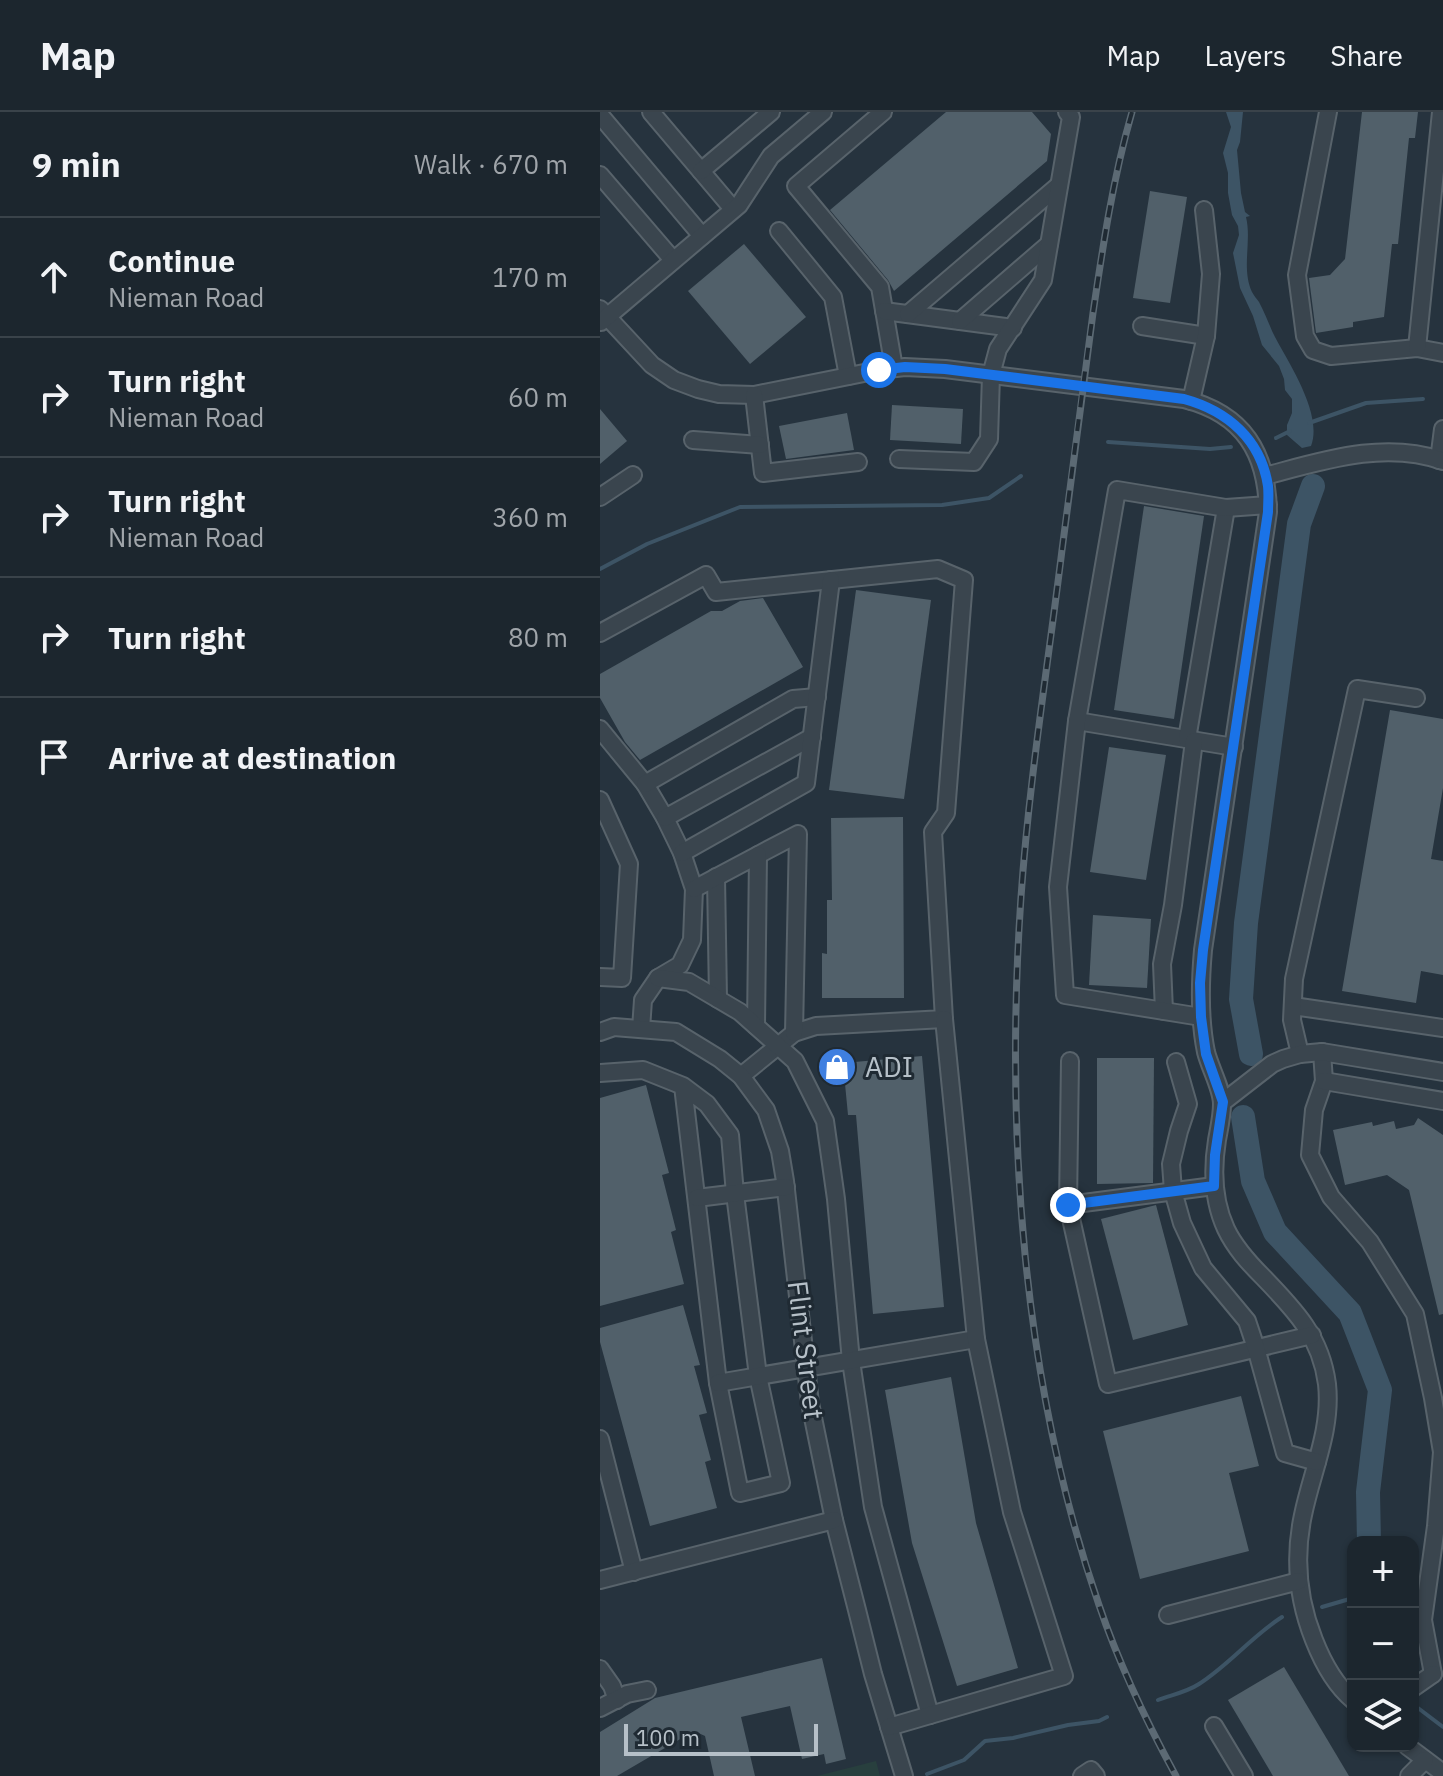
<!DOCTYPE html>
<html lang="en">
<head>
<meta charset="utf-8">
<style>
	:root { --surface:#1c262e; --page:#252e36; --text:#f1f3f6; --muted:#a0a5aa; --line:#3a434a }
	body { margin:0; font-family:"IBM Plex Sans",sans-serif; background:var(--page); color:var(--text) }
	.controls { position:absolute; right:24px; bottom:24px; display:grid; overflow:hidden; border-radius:16px; box-shadow:0 2px 6px #0004 }
	.controls button { width:72px; height:72px; display:grid; place-items:center; padding:0; border:0; border-bottom:2px solid var(--line); background:var(--surface); color:var(--text); font:40px sans-serif }
	.scale { position:absolute; left:24px; bottom:20px; width:194px; box-sizing:border-box; padding-left:8px; border:4px solid #b6c0c8; border-top:0; font-size:22px; line-height:28px; white-space:nowrap; color:#b6c0c8; -webkit-text-stroke:6px #1f2a33; paint-order:stroke }
	.stop { position:absolute; width:24px; height:24px; margin:-18px; border:6px solid #1a73e8; border-radius:50%; background:#fff }
	.stop.end { background:#1a73e8; border-color:#fff; box-shadow:0 2px 8px #0008 }
	.list { margin:0; padding:0; list-style:none }
	h2 { display:flex; justify-content:space-between; align-items:center; height:104px; margin:0; padding:0 32px; font-size:34px }
	h2 small { font-size:26px; font-weight:400; color:var(--muted) }
	.list li { display:grid; grid-template-columns:52px 1fr auto; gap:24px; align-items:center; box-sizing:border-box; height:120px; padding:0 32px; border-top:2px solid var(--line) }
	.list b { display:block; font-size:30px; white-space:nowrap }
	.list p { margin:0; font-size:26px; white-space:nowrap; color:var(--muted) }
	.list em { font-size:26px; font-style:normal; color:var(--muted) }
	.icon { flex:none; width:44px; height:44px; fill:none; stroke:currentColor; stroke-width:2; stroke-linecap:round; stroke-linejoin:round }
	.map { position:relative; flex:none; width:843px; height:1664px; overflow:hidden }
	header { display:flex; align-items:center; gap:48px; box-sizing:border-box; height:112px; padding:0 40px; background:var(--surface); border-bottom:2px solid var(--line) }
	header strong { font-size:38px }
	nav { display:flex; gap:44px; margin-inline-start:auto; font-size:28px }
	main { display:flex }
	aside { flex:1; background:var(--surface) }
	.map>svg:first-child { display:block }
	.green { fill:#283f3e }
	.water { fill:#3d5465 }
	.lines { fill:none; stroke-linecap:round; stroke-linejoin:round }
	.stream { stroke:#3d5465; stroke-width:4 }
	.river { stroke:#3d5465; stroke-width:24 }
	.building { fill:#51606a }
	.minor-casing { stroke:#58636b; stroke-width:20 }
	.minor { stroke:#3a454e; stroke-width:16 }
	.rail-casing { stroke:#5c6a74; stroke-width:7 }
	.rail { stroke:#1f2a33; stroke-width:4; stroke-dasharray:12; stroke-linecap:butt }
	.route { stroke:#1a73e8; stroke-width:10 }
	.labels { text-anchor:middle; stroke-width:6; stroke-linejoin:round; paint-order:stroke }
	.poi-label { font-size:28px; fill:#b6c0c8; stroke:#1f2a33; text-anchor:start }
	.street-label { font-size:28px; fill:#b6c0c8; stroke:#1f2a33 }
</style>
</head>
<body>
<header>
<strong>Map</strong>
<nav><a>Map</a><a>Layers</a><a>Share</a></nav>
</header>
<main>
<aside>
<h2>9 min<small>Walk · 670 m</small></h2>
<ul class="list">
<li><svg class="icon" aria-label="ahead" viewBox="0 0 24 24"><path d="M12 20V5M6 11l6-6 6 6"/></svg><div><b>Continue</b><p>Nieman Road</p></div><em>170 m</em></li>
<li><svg class="icon" aria-label="right" viewBox="0 0 24 24"><path d="M7 20v-9h11M14 6l5 5-5 5"/></svg><div><b>Turn right</b><p>Nieman Road</p></div><em>60 m</em></li>
<li><svg class="icon" aria-label="right" viewBox="0 0 24 24"><path d="M7 20v-9h11M14 6l5 5-5 5"/></svg><div><b>Turn right</b><p>Nieman Road</p></div><em>360 m</em></li>
<li><svg class="icon" aria-label="right" viewBox="0 0 24 24"><path d="M7 20v-9h11M14 6l5 5-5 5"/></svg><div><b>Turn right</b></div><em>80 m</em></li>
<li><svg class="icon" aria-label="arrive" viewBox="0 0 24 24"><path d="M6 21V4h12l-3 4 3 4H6"/></svg><div><b>Arrive at destination</b></div></li>
</ul>
</aside>
<div class="map">
<svg width="843" height="1664" viewBox="0 0 843 1664">
	<rect width="100%" height="100%" fill="#26333e"/>
	<path class="green" d="M276,1649L280,1664H217Z"/>
	<path class="water" d="M626,0H643L640,30L637,38L641,81L645,100L650,104L646,105C652,129 641,157 652,180C654,184 657,187 659,190C665,201 669,213 675,225C690,253 723,303 711,334L702,336L687,323V313L692,301V287L685,278L684,267L679,254L662,233L653,204L640,176L633,141L639,123L638,114L632,103L628,81V61L623,41L631,15Z"/>
	<g class="lines">
		<g class="stream">
			<path d="M709,311L766,291L823,287"/>
			<path d="M676,326L690,319"/>
			<path d="M508,330L610,337L631,335"/>
			<path d="M0,457L47,432L140,395L342,393L389,386L421,364"/>
			<path d="M722,1495L753,1486"/>
			<path d="M558,1588C571,1583 587,1580 599,1572C629,1553 652,1524 682,1505"/>
			<path d="M818,1596L843,1615"/>
			<path d="M327,1662L364,1648L385,1629L413,1626L468,1613L499,1609L507,1605"/>
		</g>
		<g class="river">
			<path d="M651,942L641,887L646,811L699,412L713,374"/>
			<path d="M643,1005L653,1069L675,1120L750,1201L780,1278L768,1380L769,1430"/>
		</g>
	</g>
	<g class="building">
		<path d="M346,0H432L451,22L447,49L294,179L288,168L230,98Z"/>
		<path d="M762,0H818L815,26H809L798,132H792L784,205L753,210V215L716,221L709,166L730,163L745,147Z"/>
		<path d="M550,79L587,85L570,191L533,186Z"/>
		<path d="M144,132L206,205L150,252L88,179Z"/>
		<path d="M292,293L363,297L361,332L290,328Z"/>
		<path d="M0,297L27,329L0,352Z"/>
		<path d="M247,301L254,338L186,347L179,314Z"/>
		<path d="M544,394L604,404L574,607L514,598Z"/>
		<path d="M256,478L331,488L304,687L229,678Z"/>
		<path d="M163,486L203,555L40,648L25,630L0,586V562L111,499H122L140,489Z"/>
		<path d="M790,598L843,607V676L831,747L843,749V863L821,859L816,891L742,879Z"/>
		<path d="M509,635L566,643L546,768L490,760Z"/>
		<path d="M303,705L304,886H222V841L227,842V788H232L231,706Z"/>
		<path d="M493,803L551,807L547,876L489,873Z"/>
		<path d="M322,944L344,1195L273,1202L256,1003H248L243,951Z"/>
		<path d="M497,946H554L553,1071L497,1072Z"/>
		<path d="M46,973L69,1061L62,1063L76,1118L71,1120L84,1172L0,1194V986Z"/>
		<path d="M818,1006L843,1023V1202L839,1203L809,1078L787,1063L745,1073L733,1018L772,1010L773,1014L794,1009L796,1017L814,1013Z"/>
		<path d="M556,1093L588,1213L533,1228L501,1107Z"/>
		<path d="M83,1193L100,1253L94,1254L107,1301L99,1303L111,1348L105,1350L117,1396L50,1414L0,1230V1216Z"/>
		<path d="M351,1265L376,1411L418,1556L357,1574L312,1431L285,1278Z"/>
		<path d="M641,1284L659,1354L629,1361L649,1439L540,1467L503,1319Z"/>
		<path d="M222,1546L246,1647L226,1652L224,1642L202,1647L190,1594L141,1605L155,1664H114L105,1624L94,1619L17,1664H0V1620L55,1586Z"/>
		<path d="M684,1555L749,1664H673L628,1588Z"/>
	</g>
	<g class="lines">
		<defs>
			<g id="minor">
				<path d="M51,0L133,97"/>
				<path d="M283,0L196,74L280,175L294,256"/>
				<path d="M728,0L697,163L705,224L713,238L731,244L817,236L843,241"/>
				<path d="M0,3L102,124"/>
				<path d="M101,59L171,0"/>
				<path d="M0,63L73,148"/>
				<path d="M179,119L233,185L248,264"/>
				<path d="M0,197L52,253L74,268L98,277L119,282L154,283L279,258L305,255L345,257L584,287C644,302 667,341 668,400L603,838C600,872 599,906 606,940C610,956 622,977 622,992C622,1004 619,1017 617,1028C612,1059 613,1089 626,1117C635,1136 649,1151 663,1165C695,1198 721,1225 727,1272C732,1318 712,1359 703,1403C694,1445 698,1488 714,1528C723,1551 734,1572 753,1588"/>
				<path d="M284,199L413,216"/>
				<path d="M308,202L459,73"/>
				<path d="M360,209L449,132"/>
				<path d="M1,210L139,93L171,44L223,0"/>
				<path d="M542,214L606,224"/>
				<path d="M817,236L841,0"/>
				<path d="M154,283L163,361L258,350"/>
				<path d="M591,289L606,224L611,162L604,98"/>
				<path d="M93,328L160,333"/>
				<path d="M299,347L374,350L389,327L391,263L398,237L443,168L471,5L467,0"/>
				<path d="M839,348L843,317"/>
				<path d="M665,364C722,349 784,328 843,349"/>
				<path d="M0,385L33,363"/>
				<path d="M0,521L106,463L116,480L338,457L364,468L346,701L333,720L344,907L216,914L194,921L141,964"/>
				<path d="M477,609L634,635"/>
				<path d="M0,617L45,672L65,706L82,741L94,777L92,828L80,853L58,866L43,888L41,917"/>
				<path d="M587,627L626,396"/>
				<path d="M45,672L193,587L217,585"/>
				<path d="M0,688L29,752L22,866L0,865"/>
				<path d="M65,706L212,625"/>
				<path d="M82,741L206,671L231,468"/>
				<path d="M158,743L198,722L194,921"/>
				<path d="M116,765L118,887"/>
				<path d="M94,777L158,743L156,914"/>
				<path d="M58,866L89,870L140,900L195,949L225,1009L236,1087L251,1249L273,1395L330,1603"/>
				<path d="M693,894L843,916"/>
				<path d="M564,899L562,852L573,793L594,629"/>
				<path d="M601,905L465,883L458,775L477,609L517,378L626,396L668,393"/>
				<path d="M0,920L14,915L76,920L120,947L141,964L166,998L180,1039L185,1069L210,1291L234,1408L257,1498L273,1562L304,1664"/>
				<path d="M722,940L724,969L714,998L710,1043L731,1085L770,1130L815,1202L833,1286L842,1340L836,1414L823,1508L833,1562"/>
				<path d="M700,942L692,908L694,867L757,577L816,586"/>
				<path d="M470,949L468,1093L508,1272L712,1223"/>
				<path d="M576,950L588,992L579,1019L571,1052L573,1079L582,1111L603,1156L647,1209L656,1236L685,1341L717,1350"/>
				<path d="M0,961L43,958L83,974L107,992L130,1023L135,1082L158,1264L181,1371L140,1381L118,1271L83,974"/>
				<path d="M724,969L843,989"/>
				<path d="M623,990L672,952L683,947L700,942L722,940L843,960"/>
				<path d="M97,1086L186,1075"/>
				<path d="M468,1093L614,1074"/>
				<path d="M118,1271L376,1227"/>
				<path d="M0,1327L34,1460"/>
				<path d="M0,1468L234,1408"/>
				<path d="M568,1503L699,1469"/>
				<path d="M0,1557L12,1574L17,1588"/>
				<path d="M813,1576L833,1562"/>
				<path d="M0,1596L27,1582L47,1578"/>
				<path d="M614,1614L644,1664"/>
				<path d="M289,1615L464,1564L412,1400L376,1227L344,907"/>
				<path d="M807,1634L843,1661"/>
				<path d="M482,1664L491,1658L496,1664"/>
				<path d="M809,1664L825,1648"/>
			</g>
		</defs>
		<use href="#minor" class="minor-casing"/>
		<use href="#minor" class="minor"/>
		<defs>
			<path id="rail" d="M532,0C513,66 503,133 493,201C482,280 472,359 462,438C448,553 429,669 421,785C405,1019 422,1271 499,1493C519,1552 546,1609 576,1664"/>
		</defs>
		<use href="#rail" class="rail-casing"/>
		<use href="#rail" class="rail"/>
	</g>
	<g class="lines">
		<path class="route" d="M279,258L305,255L345,257L584,287C628,299 661,328 668,374C669,383 668,392 668,400L603,838L600,871L601,905L606,942L623,990L615,1043L614,1074L468,1093"/>
	</g>
	<defs>
		<symbol id="shop-disc" viewBox="-11 -11 22 22"><circle r="9.5" fill="#3f7fe0" stroke="#1f2a33"/><path d="M-5-2.5h2.3a2.7 3.5 0 0 1 5.4 0H5L5.5 6h-11ZM-1.5-2.5h3a1.5 2.3 0 0 0-3 0Z" fill="#fff"/></symbol>
	</defs>
	<g fill-rule="evenodd">
		<use href="#shop-disc" x="215" y="933" width="44" height="44"/>
	</g>
	<g class="labels">
		<g class="poi-label">
			<text x="265" y="965">ADI</text>
		</g>
		<g class="street-label">
			<text transform="translate(206 1238) rotate(83)" y="10">Flint Street</text>
		</g>
	</g>
</svg>
<div class="controls">
<button>+</button>
<button>−</button>
<button><svg class="icon" aria-label="layers" viewBox="0 0 24 24"><path d="M12 4l9 5-9 5-9-5zM3 14l9 5 9-5"/></svg></button>
</div>
<div class="scale">100 m</div>
<div class="stop" style="left:279px;top:258px"></div>
<div class="stop end" style="left:468px;top:1093px"></div>
</div>
</main>
</body>
</html>
